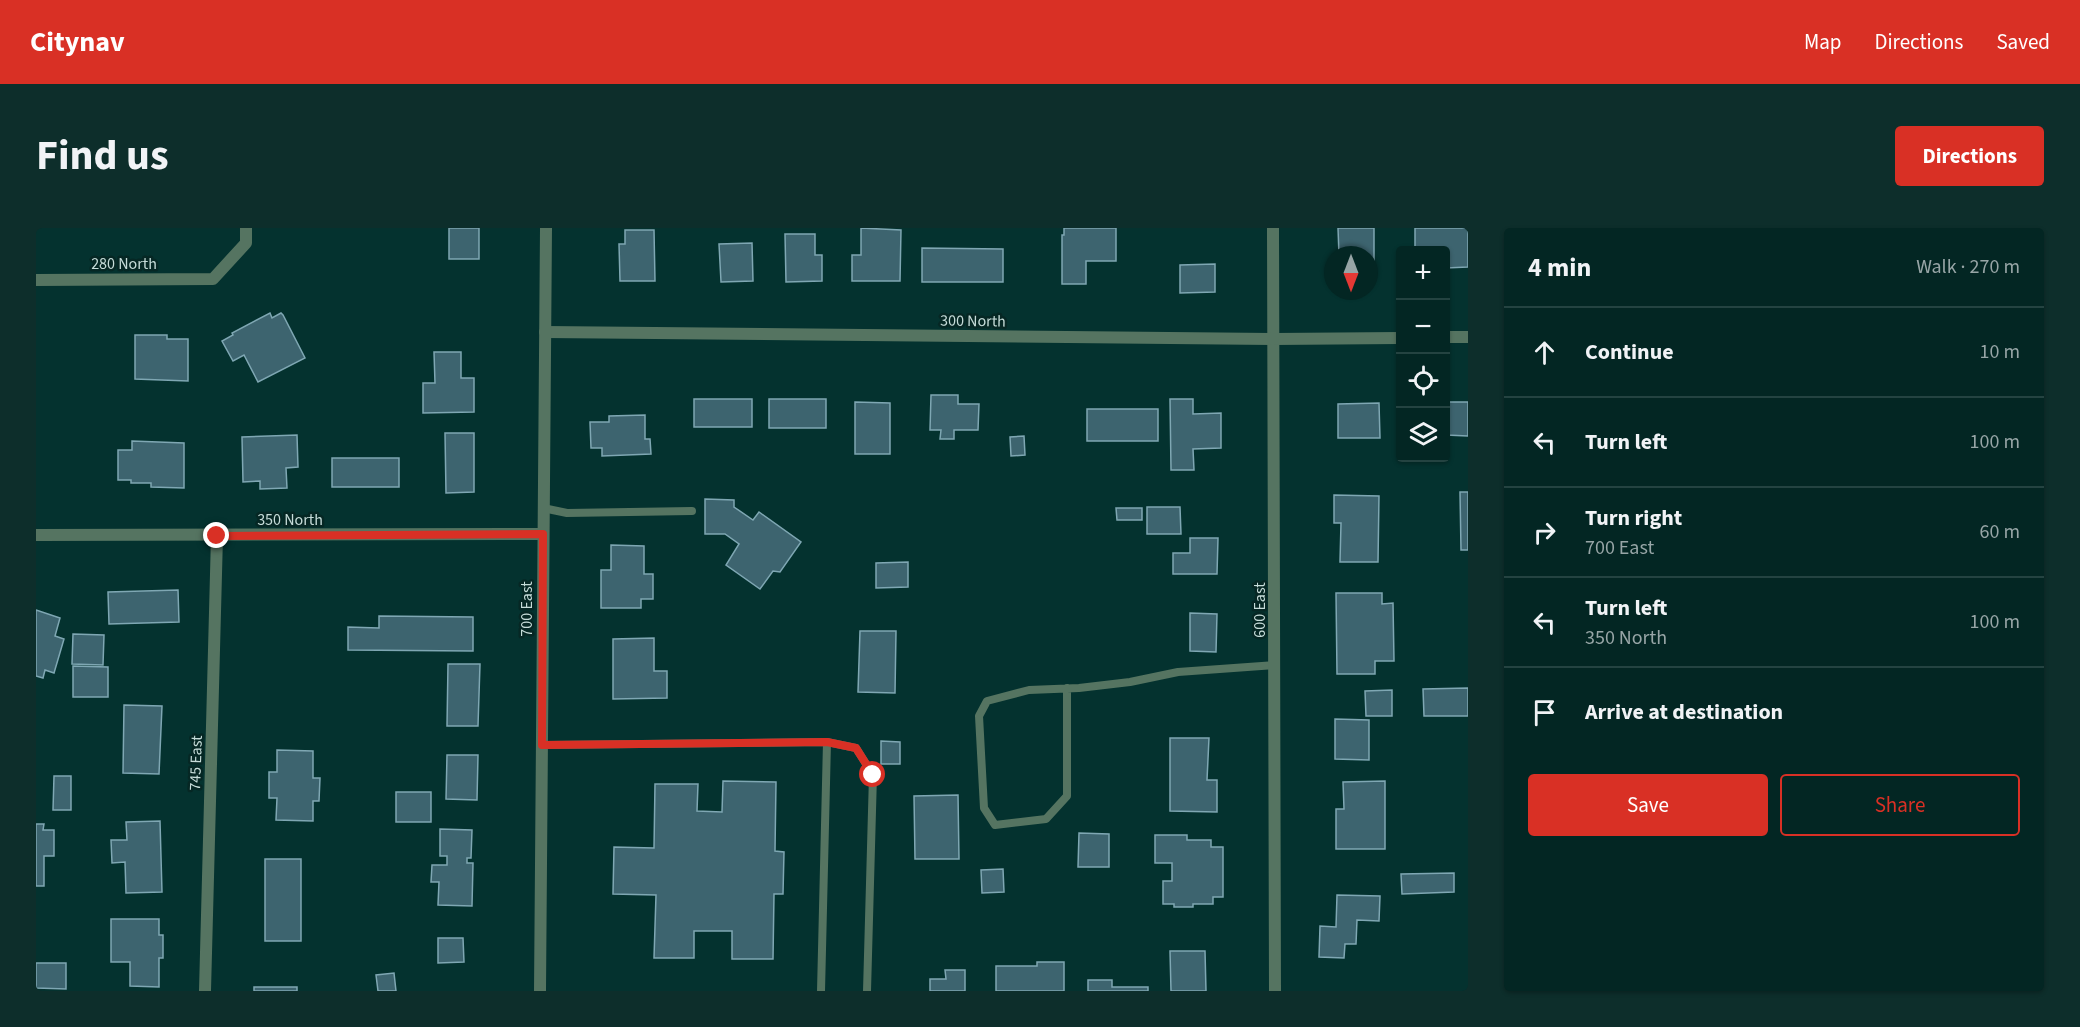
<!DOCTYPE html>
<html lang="en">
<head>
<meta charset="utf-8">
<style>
	:root { --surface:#032623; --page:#0d2e2b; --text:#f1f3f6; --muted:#97a5a6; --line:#244341; --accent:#d93025 }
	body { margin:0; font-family:"Source Sans 3",sans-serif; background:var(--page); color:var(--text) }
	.controls { position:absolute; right:18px; top:18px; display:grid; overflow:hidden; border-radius:6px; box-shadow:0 2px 4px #0004 }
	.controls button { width:54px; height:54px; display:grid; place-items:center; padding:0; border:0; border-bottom:2px solid var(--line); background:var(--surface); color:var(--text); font:30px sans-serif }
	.compass { position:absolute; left:1288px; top:18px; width:54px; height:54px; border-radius:50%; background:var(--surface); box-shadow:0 2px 4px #0004; rotate:180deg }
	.stop { position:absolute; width:18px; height:18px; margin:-14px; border:4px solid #d93025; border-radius:50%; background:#fff }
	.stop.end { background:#d93025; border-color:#fff; box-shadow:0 2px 6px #0008 }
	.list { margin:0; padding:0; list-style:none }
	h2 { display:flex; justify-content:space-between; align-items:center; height:78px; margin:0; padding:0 24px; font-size:26px }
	h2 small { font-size:20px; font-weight:400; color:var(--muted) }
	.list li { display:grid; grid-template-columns:39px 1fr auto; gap:18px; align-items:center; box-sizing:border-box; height:90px; padding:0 24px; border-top:2px solid var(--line) }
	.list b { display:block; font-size:22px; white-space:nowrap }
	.list p { margin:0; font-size:20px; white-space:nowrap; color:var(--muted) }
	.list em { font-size:20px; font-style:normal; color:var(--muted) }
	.actions { display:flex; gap:12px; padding:18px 24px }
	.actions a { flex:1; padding:14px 0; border:2px solid var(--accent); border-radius:6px; text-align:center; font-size:21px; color:var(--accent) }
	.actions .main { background:var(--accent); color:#fff }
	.icon { flex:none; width:33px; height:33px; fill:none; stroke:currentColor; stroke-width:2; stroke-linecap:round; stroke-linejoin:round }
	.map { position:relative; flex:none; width:1432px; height:763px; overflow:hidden; border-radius:6px }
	header { display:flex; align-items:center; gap:36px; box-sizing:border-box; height:84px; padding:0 30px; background:var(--accent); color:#fff }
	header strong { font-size:28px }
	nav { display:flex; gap:33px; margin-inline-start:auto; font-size:21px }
	.intro { display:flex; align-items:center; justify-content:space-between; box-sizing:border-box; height:144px; padding:0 36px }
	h1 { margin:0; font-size:42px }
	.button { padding:15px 27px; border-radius:6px; background:var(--accent); color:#fff; font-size:21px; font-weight:700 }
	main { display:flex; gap:36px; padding:0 36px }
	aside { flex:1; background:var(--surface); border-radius:6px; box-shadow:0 2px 4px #0004 }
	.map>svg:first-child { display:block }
	.building { fill:#3d646f; stroke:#7fa7b3; stroke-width:1.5 }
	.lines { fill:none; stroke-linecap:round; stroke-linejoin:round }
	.service { stroke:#557461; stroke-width:8 }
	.minor { stroke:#557461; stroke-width:12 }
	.tertiary { stroke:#557461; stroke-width:12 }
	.route { stroke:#d93025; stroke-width:8 }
	.labels { text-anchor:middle; stroke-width:5; stroke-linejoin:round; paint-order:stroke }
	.street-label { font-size:16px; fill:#c6dcd9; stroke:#062724 }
</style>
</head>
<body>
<header>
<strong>Citynav</strong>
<nav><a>Map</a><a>Directions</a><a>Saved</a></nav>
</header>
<div class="intro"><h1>Find us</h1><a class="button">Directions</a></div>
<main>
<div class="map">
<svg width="1432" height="763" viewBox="0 0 1432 763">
	<rect width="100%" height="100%" fill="#04322f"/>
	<g class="building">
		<rect x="413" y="0" width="30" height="31"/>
		<path d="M825,0L865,2L864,53H816V27H825Z"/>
		<path d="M1028,0H1080V33H1050V56H1026V7H1028Z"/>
		<path d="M1302,0H1338V50H1333V27H1303Z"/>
		<path d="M1379,0H1432V39L1410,40V22H1379Z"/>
		<path d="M589,2H618L619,53H584L583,16H589Z"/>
		<path d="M749,6H779V27H786V53L750,54Z"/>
		<path d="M716,15L717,53L685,54L683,16Z"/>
		<path d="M886,20L967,21V54H886Z"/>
		<path d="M1179,36V64L1144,65V37Z"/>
		<path d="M234,85L236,90L245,85L247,87L269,130L222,154L208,127L197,133L186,113L197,107L196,105Z"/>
		<path d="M99,107H131V111H152V153L99,151Z"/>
		<path d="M398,124H425V150H438V184L387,185V155H399Z"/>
		<path d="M895,167H922V176H943L942,202H918V211H904L905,202H894Z"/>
		<rect x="658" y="171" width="58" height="28"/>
		<rect x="733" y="171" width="57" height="29"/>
		<path d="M1134,171H1157V186L1185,185V220L1157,221L1158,242H1135Z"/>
		<path d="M819,174L854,175V226H819Z"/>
		<path d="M1410,174H1432V208L1410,207Z"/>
		<path d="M1343,175L1344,210H1302V176Z"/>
		<rect x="1051" y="181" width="71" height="32"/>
		<path d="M609,187V211H614L615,226L566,228V220H555L554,194H573V188Z"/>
		<path d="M409,205H438V264L410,265Z"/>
		<path d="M261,207L262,239L250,240L251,260L224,261V253L207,254L206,209Z"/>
		<path d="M988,208L989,227L975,228L974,209Z"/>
		<path d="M96,213L148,215V260L115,259V255H95V252H82V222H96Z"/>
		<rect x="296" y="230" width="67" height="29"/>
		<path d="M1424,264H1432V322H1425Z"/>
		<path d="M1298,267L1343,268L1342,334H1304L1305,295H1298Z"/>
		<path d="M669,271L698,272V279L717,292L723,284L765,314L744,344L737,343L724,361L690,337L703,316L689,306H669Z"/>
		<path d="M1111,279H1144L1145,306H1111Z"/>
		<path d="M1080,280H1106V292H1081Z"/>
		<path d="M1154,310H1182L1181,346H1137V325H1154Z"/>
		<path d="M575,317L608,318V346H617V371H605V380H565V342H575Z"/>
		<path d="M872,334V359L840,360V335Z"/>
		<path d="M142,362L143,394L73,396L72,364Z"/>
		<path d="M1300,365H1346V376L1357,375L1358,433H1339V446H1301Z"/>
		<path d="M0,382L24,390L19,408L28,411L18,445L9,442L7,450L0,448Z"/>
		<path d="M1154,385L1181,386L1180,424L1154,423Z"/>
		<path d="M343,388L437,389V423L312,422V399L343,400Z"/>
		<path d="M824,403H860L859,465L822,464Z"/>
		<path d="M37,406L68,407L67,437L36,436Z"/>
		<path d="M618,410V443H631V470L577,471V411Z"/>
		<path d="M412,436H444L442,498H411Z"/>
		<path d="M37,438L72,439V469H37Z"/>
		<path d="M1432,460V488H1388L1387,461Z"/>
		<path d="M1356,462V488H1330L1329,463Z"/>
		<path d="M88,477L126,478L123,546L87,545Z"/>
		<path d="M1299,491L1333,492V532L1299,531Z"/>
		<path d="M1134,510H1173L1171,552H1181V584L1134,583Z"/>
		<path d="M845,513L864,514V536H845Z"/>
		<path d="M241,522L277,523V550H284L283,573H277V593L240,592L241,570H233V544H241Z"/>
		<path d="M411,527H442L441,572L410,571Z"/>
		<path d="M18,548H35V582H17Z"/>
		<path d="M687,553L740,554L739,623L748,624L747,666H738L737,731H696V703H658V730H618L620,667L577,666L578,619L618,620L619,556H662L661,583L686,584Z"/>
		<path d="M1349,553V621H1300V581H1308L1307,554Z"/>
		<rect x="360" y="564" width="35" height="30"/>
		<path d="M922,567L923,631H879L878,568Z"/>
		<path d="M124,593L126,664L90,665L89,634L76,635L75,612H91L90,594Z"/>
		<path d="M0,596H8L7,602H18V628H8V658H0Z"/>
		<path d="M404,601L436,602L435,630H431V635H437L436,678L402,677L403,654H395L396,637H411V628H404Z"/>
		<path d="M1043,605L1073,606V639H1042Z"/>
		<path d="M1119,607H1151V612H1175V619H1187V669H1177V676H1157V679H1138V676H1127V653H1136V635H1119Z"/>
		<rect x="229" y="631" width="36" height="82"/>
		<path d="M967,641L968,664L946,665L945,642Z"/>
		<path d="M1418,645V664L1366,666L1365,646Z"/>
		<path d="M1301,667L1344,668L1343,693L1321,692L1320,716H1309L1308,730L1283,729L1284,698L1300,699Z"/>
		<path d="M75,691H123V707H127V730H123V759L94,758V734H75Z"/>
		<path d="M402,710H427L428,734L402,735Z"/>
		<path d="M1134,723H1169L1170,763H1135Z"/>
		<path d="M1001,734H1028V763H960V738H1001Z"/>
		<path d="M0,735H30V761L0,760Z"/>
		<path d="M909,742H929V763H894V751H910Z"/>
		<path d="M358,745L360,763H342L340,747Z"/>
		<path d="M1052,752H1076V759H1112V763H1052Z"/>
		<rect x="218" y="759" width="43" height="4"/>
	</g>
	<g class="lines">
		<g class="service">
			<path d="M507,280L531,285L656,283"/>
			<path d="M1031,460V568L1010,591L959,597L948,580L943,488L951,473L993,462L1043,460L1094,454L1142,444L1240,437"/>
			<path d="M506,517L791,514L820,520L837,547L831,763"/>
			<path d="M785,763L791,514"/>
		</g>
		<g class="minor">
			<path d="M1237,0L1239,763"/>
			<path d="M0,52L177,51L210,15V0"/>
			<path d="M509,104L1238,111L1364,110"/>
			<path d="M1410,109H1432"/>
			<path d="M0,307L507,306"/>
			<path d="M169,763L181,308"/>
		</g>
		<path class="tertiary" d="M504,763L510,0"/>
	</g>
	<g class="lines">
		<path class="route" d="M181,308L507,306L506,517L791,514L820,520L837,547"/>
	</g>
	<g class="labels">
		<g class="street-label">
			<text x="88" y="41">280 North</text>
			<text transform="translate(937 92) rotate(1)" y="6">300 North</text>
			<text x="254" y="297">350 North</text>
			<text transform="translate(490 381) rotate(-90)" y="6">700 East</text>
			<text transform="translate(1223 382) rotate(-90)" y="6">600 East</text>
			<text transform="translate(159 535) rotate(-88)" y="6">745 East</text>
		</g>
	</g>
</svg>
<div class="controls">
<button>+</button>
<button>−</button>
<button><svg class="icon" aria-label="locate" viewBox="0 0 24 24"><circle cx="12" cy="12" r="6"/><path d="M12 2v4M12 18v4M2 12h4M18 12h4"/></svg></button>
<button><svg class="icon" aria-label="layers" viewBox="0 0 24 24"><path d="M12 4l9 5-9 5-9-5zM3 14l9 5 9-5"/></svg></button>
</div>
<svg class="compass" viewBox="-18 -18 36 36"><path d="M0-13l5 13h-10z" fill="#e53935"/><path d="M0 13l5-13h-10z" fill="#97a5a6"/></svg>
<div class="stop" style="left:837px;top:547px"></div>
<div class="stop end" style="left:181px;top:308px"></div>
</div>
<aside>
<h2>4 min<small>Walk · 270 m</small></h2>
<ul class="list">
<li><svg class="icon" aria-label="ahead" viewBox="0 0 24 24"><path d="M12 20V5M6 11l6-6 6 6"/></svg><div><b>Continue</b></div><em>10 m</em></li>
<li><svg class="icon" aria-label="left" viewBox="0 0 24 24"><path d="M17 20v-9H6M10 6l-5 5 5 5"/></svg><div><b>Turn left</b></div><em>100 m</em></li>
<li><svg class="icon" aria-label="right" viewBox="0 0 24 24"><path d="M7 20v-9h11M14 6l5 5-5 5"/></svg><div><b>Turn right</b><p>700 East</p></div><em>60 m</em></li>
<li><svg class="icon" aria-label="left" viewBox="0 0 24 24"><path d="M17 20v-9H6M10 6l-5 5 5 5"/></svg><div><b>Turn left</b><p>350 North</p></div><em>100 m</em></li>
<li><svg class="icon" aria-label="arrive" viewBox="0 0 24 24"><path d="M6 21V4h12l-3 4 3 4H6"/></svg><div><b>Arrive at destination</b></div></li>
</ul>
<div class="actions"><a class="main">Save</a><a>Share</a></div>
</aside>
</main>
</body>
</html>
